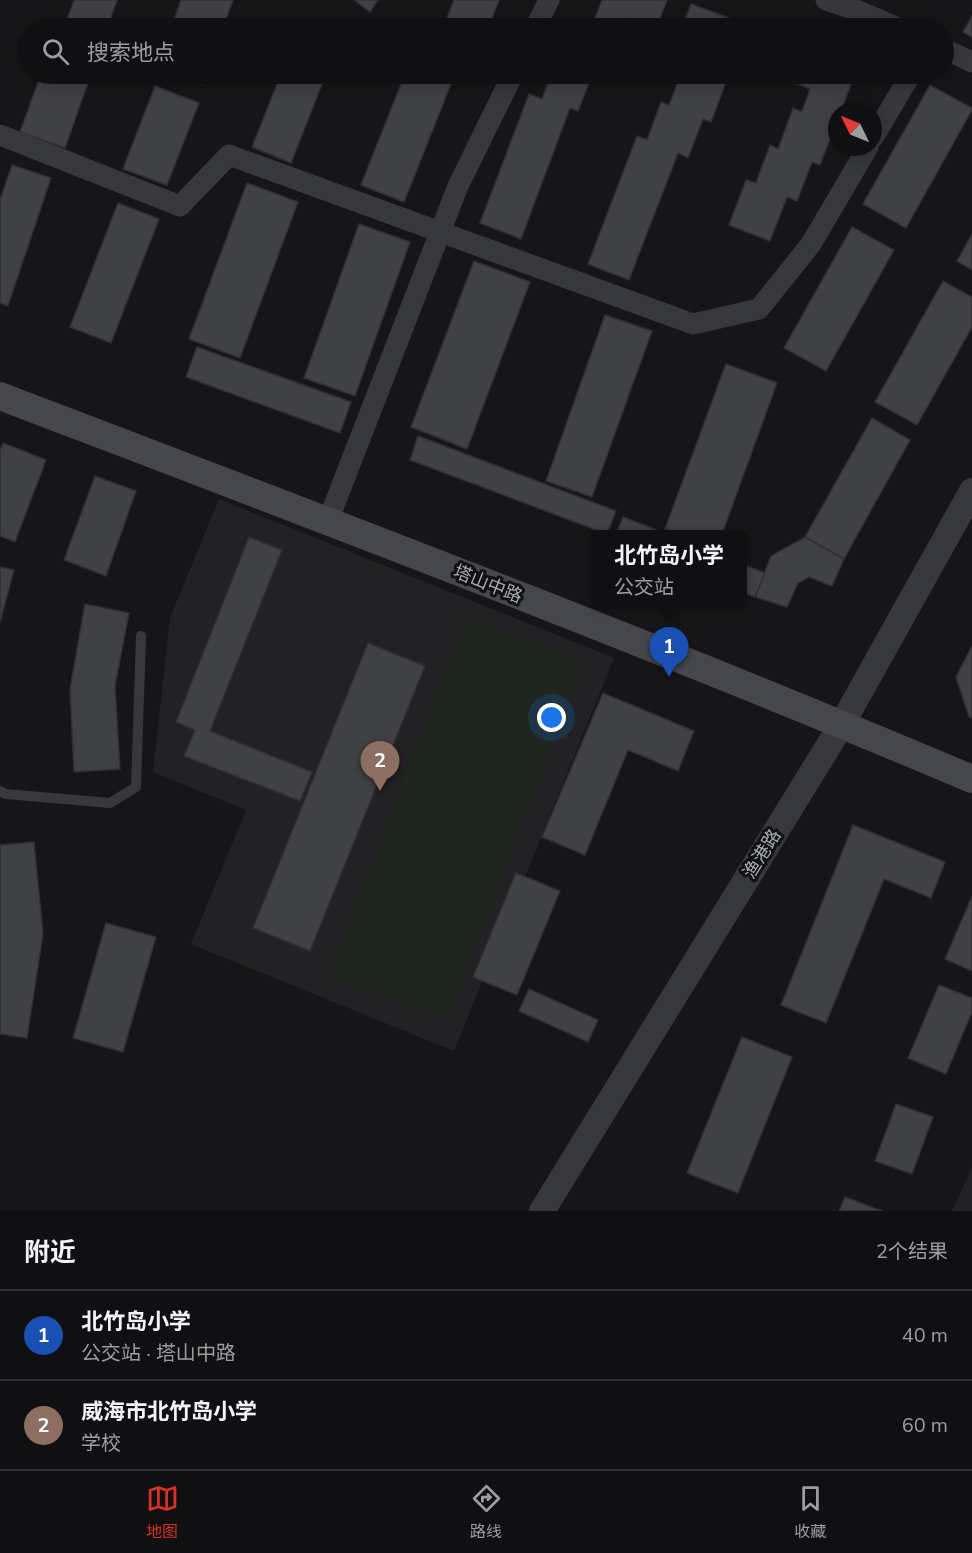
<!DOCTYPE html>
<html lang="zh">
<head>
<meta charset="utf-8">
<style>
	:root { --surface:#101012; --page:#1e1e20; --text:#f1f3f6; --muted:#9c9d9f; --line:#303032; --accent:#d93025 }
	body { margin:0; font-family:"Nunito Sans","Noto Sans SC",sans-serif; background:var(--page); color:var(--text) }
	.compass { position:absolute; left:828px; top:102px; width:54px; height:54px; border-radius:50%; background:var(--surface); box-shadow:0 3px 15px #0003; rotate:313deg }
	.you { position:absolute; left:552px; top:718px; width:21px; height:21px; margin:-15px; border:4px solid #fff; border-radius:50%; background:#1a73e8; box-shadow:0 0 0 9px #1a73e833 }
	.badge { display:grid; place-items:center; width:39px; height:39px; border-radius:50%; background:var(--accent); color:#fff; font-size:20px; font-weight:700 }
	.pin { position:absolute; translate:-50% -50px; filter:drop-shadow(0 2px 3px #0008) }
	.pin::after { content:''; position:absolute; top:32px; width:21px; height:18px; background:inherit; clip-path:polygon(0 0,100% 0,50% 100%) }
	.popup { position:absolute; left:591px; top:530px; width:156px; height:78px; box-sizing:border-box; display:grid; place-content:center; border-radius:6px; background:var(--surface); filter:drop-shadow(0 2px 4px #0005); font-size:20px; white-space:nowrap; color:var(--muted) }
	.popup b { font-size:22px; color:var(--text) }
	.popup::after { content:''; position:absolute; left:50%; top:100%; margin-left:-12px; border:12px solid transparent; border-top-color:var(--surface) }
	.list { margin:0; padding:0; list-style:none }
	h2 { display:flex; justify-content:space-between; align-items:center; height:78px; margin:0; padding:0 24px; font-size:26px }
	h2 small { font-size:20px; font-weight:400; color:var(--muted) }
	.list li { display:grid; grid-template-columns:39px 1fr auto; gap:18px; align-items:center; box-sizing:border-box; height:90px; padding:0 24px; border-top:2px solid var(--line) }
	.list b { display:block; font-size:22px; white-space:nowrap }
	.list p { margin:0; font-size:20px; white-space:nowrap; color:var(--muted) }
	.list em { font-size:20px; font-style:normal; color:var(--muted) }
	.icon { flex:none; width:33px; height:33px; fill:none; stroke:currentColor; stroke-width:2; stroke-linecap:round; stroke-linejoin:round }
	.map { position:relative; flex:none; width:972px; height:1211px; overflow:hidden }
	.search { position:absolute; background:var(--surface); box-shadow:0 3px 15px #0003; left:18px; right:18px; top:18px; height:66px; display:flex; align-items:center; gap:15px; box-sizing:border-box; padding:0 21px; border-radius:33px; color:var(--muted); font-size:22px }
	.sheet { height:258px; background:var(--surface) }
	nav { display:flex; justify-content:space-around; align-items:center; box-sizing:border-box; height:84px; border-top:2px solid var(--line); background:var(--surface); font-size:16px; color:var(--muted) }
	nav a { display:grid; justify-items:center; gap:3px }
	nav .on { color:var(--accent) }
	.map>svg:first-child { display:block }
	.built { fill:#222225 }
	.green { fill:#1e261f }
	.building { fill:#404145; stroke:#303034; stroke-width:1.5 }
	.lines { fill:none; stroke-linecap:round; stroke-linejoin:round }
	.service { stroke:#37383d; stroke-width:10 }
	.minor { stroke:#37383d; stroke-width:21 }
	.tertiary { stroke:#37383d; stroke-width:26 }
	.secondary { stroke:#45474d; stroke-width:28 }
	.labels { text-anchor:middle; stroke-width:6; stroke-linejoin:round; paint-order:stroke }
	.street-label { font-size:18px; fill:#a8adb8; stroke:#111113 }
</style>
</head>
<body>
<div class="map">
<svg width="972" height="1211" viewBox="0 0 972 1211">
	<rect width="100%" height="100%" fill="#161618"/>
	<g class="built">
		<path d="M219,499L614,658L454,1051L191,944L246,810L153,772L170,618Z"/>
		<path d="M972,1167V1211H952Z"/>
	</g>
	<path class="green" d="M465,617L583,661L447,1021L329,976Z"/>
	<g class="building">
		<path d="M74,0H117L107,28H64Z"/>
		<path d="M181,0H233L223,28H171Z"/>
		<path d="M354,0H378L370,12Z"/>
		<path d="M454,0H499L488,28H443Z"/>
		<path d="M602,0H667L656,28L628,18L624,28H591Z"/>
		<path d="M691,4L748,25L747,28H682Z"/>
		<path d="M972,16V37L963,32Z"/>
		<path d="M302,20L323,28H298Z"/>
		<path d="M41,74H91L65,148L20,132Z"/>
		<path d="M173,74H206L202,84Z"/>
		<path d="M281,74H326L291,163L252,147Z"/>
		<path d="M405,74H455L404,202L361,185Z"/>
		<path d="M551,74H606L604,80L592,75L578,111L570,108L521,239L480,223L529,94L542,99Z"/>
		<path d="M681,74H729L711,122L703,119L688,158L678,153L629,280L588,264L637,136L647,140L661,102L669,105Z"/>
		<path d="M790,74H855L841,111H837V121L820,165L812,162L797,201L787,197L770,241L729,225L746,180L756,183L770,145L778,149L793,108L802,112L810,89L787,80Z"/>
		<path d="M930,85L972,108V110L906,228L863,204Z"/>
		<path d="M155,86L199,103L167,185L123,169Z"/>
		<path d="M12,165L51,178L8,306L0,303V200Z"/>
		<path d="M247,183L298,202L240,358L189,339Z"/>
		<path d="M118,203L159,219L111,343L70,327Z"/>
		<path d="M359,224L410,242L355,396L304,378Z"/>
		<path d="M852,227L894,250L826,371L784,348Z"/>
		<path d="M972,234V270L957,261Z"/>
		<path d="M474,261L530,282L467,449L411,427Z"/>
		<path d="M943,281L972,297V327L917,425L875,402Z"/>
		<path d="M605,315L652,331L592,497L546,481Z"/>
		<path d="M197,347L351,402L340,433L186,377Z"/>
		<path d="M726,364L777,383L722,534H680L665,529Z"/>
		<path d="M872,418L910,440L844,559L805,537Z"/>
		<path d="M418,436L616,511L607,534L410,460Z"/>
		<path d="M3,443L46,460L15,542L0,536V450Z"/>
		<path d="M95,476L136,491L106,576L64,560Z"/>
		<path d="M623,517L667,534H616Z"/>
		<path d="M249,537L282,550L210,731L312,772L300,801L184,756L195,730L176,722Z"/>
		<path d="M805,537L844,559L832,586L809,577L798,583L787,607L755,597L771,556Z"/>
		<path d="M742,564L765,573L755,597L742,592Z"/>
		<path d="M0,567L14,570L0,622Z"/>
		<path d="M85,604L129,613L115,686L120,769L74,772L70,689Z"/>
		<path d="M368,643L425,666L310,951L253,928Z"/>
		<path d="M972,646V718L969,717L956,677Z"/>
		<path d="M603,693L694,731L678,771L628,750L585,855L542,837Z"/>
		<path d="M853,825L945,862L931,898L884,879L826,1023L781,1005Z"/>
		<path d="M34,842L43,934L27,1038L0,1034V845Z"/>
		<path d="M516,873L560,891L517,995L473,977Z"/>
		<path d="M972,896V971L945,959Z"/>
		<path d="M106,923L156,937L123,1052L73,1038Z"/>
		<path d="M939,985L972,998V1012L946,1074L908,1058Z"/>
		<path d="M529,989L598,1020L588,1042L519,1011Z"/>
		<path d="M742,1037L792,1057L738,1193L687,1173Z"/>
		<path d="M896,1104L933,1117L912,1174L875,1161Z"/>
		<path d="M845,1197L882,1211H839Z"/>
	</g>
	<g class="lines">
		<path class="service" d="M0,791L6,794L110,803L136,787L141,636"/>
		<g class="minor">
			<path d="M826,0L856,10L898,28"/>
			<path d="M535,28L549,0"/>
			<path d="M944,49L972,62"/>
			<path d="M0,135L180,206L229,155L693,324L759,309L811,244L868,147"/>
			<path d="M873,138L911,74"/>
			<path d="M328,521L458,186L513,74"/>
		</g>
		<path class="tertiary" d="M542,1211L842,724L972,491"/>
		<path class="secondary" d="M0,396C325,520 651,643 972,779"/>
	</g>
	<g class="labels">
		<g class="street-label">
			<text transform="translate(488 584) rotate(22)" y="6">塔山中路</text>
			<text transform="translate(762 854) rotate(-58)" y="6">渔港路</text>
		</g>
	</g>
</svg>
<svg class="compass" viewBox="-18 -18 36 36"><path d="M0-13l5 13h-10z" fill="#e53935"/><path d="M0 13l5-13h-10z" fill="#9c9d9f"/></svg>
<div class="you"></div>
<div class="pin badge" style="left:669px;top:677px;background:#1a4fb4">1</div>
<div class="popup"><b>北竹岛小学</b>公交站</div>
<div class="pin badge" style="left:380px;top:791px;background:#8d6e63">2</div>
<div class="search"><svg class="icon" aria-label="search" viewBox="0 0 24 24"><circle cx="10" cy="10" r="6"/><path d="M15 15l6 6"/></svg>搜索地点</div>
</div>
<section class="sheet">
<h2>附近<small>2个结果</small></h2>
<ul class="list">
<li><span class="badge" style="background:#1a4fb4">1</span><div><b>北竹岛小学</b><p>公交站 · 塔山中路</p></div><em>40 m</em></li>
<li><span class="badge" style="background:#8d6e63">2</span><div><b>威海市北竹岛小学</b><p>学校</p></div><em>60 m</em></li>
</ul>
</section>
<nav>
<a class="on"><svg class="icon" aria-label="map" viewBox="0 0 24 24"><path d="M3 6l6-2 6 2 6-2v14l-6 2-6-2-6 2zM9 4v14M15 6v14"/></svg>地图</a>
<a><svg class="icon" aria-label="directions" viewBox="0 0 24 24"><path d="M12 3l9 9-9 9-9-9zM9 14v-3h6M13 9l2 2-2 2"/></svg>路线</a>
<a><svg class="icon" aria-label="saved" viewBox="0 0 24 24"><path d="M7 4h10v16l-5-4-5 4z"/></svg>收藏</a>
</nav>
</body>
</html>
